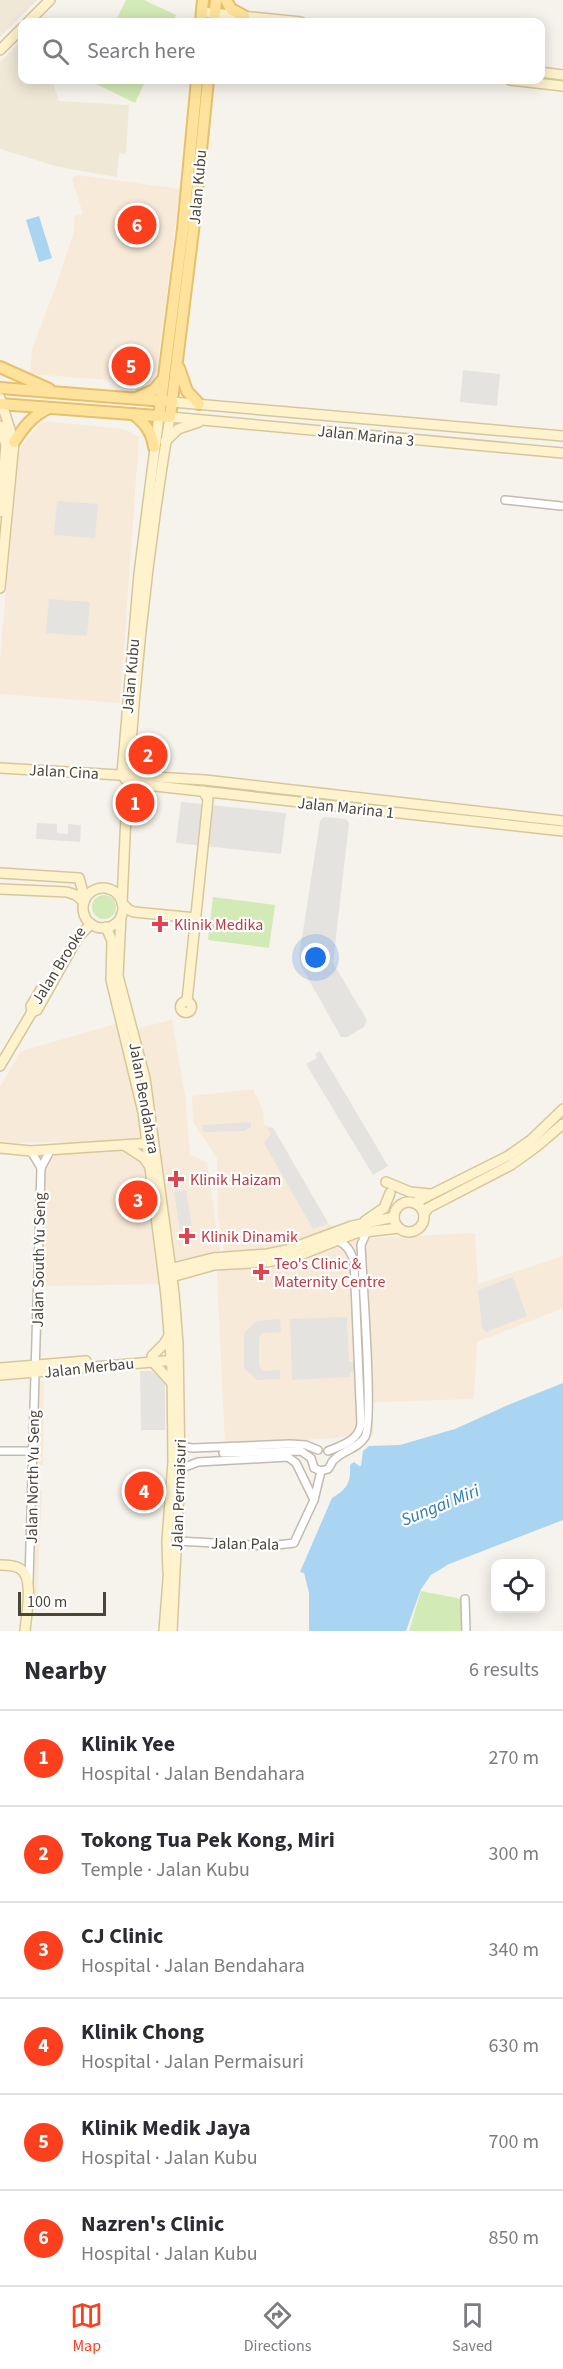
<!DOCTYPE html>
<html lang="en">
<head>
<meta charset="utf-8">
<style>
	:root { --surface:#fff; --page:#f7f7f7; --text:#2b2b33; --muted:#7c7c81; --line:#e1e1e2; --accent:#fc3f1d }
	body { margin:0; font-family:"Source Sans 3",sans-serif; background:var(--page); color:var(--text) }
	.controls { position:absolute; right:18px; bottom:18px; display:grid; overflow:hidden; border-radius:12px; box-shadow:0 3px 15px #0003 }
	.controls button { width:54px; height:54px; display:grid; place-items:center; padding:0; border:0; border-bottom:2px solid var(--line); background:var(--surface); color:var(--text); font:30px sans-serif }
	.scale { position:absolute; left:18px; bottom:15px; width:88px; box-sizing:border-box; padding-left:6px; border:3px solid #4b4439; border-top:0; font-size:16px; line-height:21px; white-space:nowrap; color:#4b4439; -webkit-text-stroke:4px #fff; paint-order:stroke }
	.you { position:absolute; left:316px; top:958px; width:21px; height:21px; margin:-15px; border:4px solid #fff; border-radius:50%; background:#1a73e8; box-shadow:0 0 0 9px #1a73e833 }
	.badge { display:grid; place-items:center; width:39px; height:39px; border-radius:50%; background:var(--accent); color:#fff; font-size:20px; font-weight:700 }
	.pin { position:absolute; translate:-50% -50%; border:3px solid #fff; box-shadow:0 2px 6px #0006 }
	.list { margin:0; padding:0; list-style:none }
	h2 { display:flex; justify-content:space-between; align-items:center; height:78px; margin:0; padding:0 24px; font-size:26px }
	h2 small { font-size:20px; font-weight:400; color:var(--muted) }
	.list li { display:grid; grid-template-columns:39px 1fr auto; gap:18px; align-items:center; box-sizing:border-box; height:96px; padding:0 24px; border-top:2px solid var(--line) }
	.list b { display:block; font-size:22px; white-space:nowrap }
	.list p { margin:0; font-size:20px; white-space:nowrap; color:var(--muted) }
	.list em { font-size:20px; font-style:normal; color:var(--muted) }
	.icon { flex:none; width:33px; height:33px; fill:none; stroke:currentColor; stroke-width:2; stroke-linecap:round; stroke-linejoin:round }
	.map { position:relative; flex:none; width:563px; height:1631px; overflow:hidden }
	.search { position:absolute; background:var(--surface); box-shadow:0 3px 15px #0003; left:18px; right:18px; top:18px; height:66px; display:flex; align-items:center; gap:15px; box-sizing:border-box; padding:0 21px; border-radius:12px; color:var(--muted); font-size:22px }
	.sheet { height:654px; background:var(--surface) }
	nav { display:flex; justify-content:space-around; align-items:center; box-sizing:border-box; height:84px; border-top:2px solid var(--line); background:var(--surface); font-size:16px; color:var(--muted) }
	nav a { display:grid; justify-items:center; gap:3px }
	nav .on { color:var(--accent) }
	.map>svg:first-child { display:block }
	.commercial { fill:#f7ead8 }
	.education { fill:#efe8d6 }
	.green { fill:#d2eab5 }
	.parking { fill:#e5e3e0 }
	.water { fill:#a9d4f2 }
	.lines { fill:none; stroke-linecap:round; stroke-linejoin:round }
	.street-casing { stroke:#c2bbae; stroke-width:10 }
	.secondary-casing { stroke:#d6c79b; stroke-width:12 }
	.primary-casing { stroke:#e6c16a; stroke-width:14 }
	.street { stroke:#fff; stroke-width:7 }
	.secondary { stroke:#fff3cd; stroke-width:9 }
	.primary { stroke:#ffe39c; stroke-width:10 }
	.health-dot { fill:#e0444e; stroke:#fff; stroke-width:2 }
	.labels { text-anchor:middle; stroke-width:4.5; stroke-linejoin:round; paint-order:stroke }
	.street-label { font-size:16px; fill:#4b4439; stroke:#fff }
	.health-label { font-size:16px; fill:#be3a42; stroke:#fff; text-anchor:start }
	.water-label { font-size:18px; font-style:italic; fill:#2e7ab2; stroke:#fff }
</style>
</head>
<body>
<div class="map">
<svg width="563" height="1631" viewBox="0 0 563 1631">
	<rect width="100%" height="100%" fill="#f6f3ec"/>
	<g class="commercial">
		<path d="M77,175L180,189L157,369L148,383L30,374L32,349L56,286L74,232L75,216L83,214L72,178Z"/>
		<path d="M43,421L123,429L139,437L120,703L0,694V660L18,454L23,444Z"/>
		<path d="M172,1020L185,1095L190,1155L207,1162L220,1253L159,1263L162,1284L44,1286L45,1167L59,1142L0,1143V1087L21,1051L119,1023L122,1032Z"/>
		<path d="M253,1089L263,1111L264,1125L273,1127L329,1224L347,1234L373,1238L475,1233L478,1284L563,1256V1308L477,1342L474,1399L373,1402V1436L225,1444L217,1274L224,1248L218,1217L217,1158L193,1122L192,1096Z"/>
		<path d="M37,1381H44L43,1465L35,1464Z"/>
		<path d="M36,1489L42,1490L37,1598H31Z"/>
	</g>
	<g class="education">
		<path d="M0,0H37L0,37Z"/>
		<path d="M22,40V80H52L59,101L129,105L126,154L119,153L117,177L59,167L0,149V62Z"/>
	</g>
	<g class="green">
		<path d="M126,0H144L176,15L173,22H115Z"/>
		<path d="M88,80H146L135,103Z"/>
		<circle cx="104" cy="907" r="12"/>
		<path d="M213,897L275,905L269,948L208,940Z"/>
		<path d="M421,1591L462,1599L461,1631H409Z"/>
	</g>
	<g class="parking">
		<path d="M463,370L500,374L497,406L460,402Z"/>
		<path d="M57,501L98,504L95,538L54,535Z"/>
		<path d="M49,599L90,602L87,636L46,633Z"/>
		<path d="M181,802L286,813L281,854L176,843Z"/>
		<path d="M324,817L346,819L349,823L333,963L367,1020L364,1027L347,1037H341L301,966L299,957L320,821Z"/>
		<path d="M37,823L57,824V833L68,834V824L81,825L80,842L36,839Z"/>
		<path d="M320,1051L388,1166L373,1175L306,1064L317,1058L315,1054Z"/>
		<path d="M251,1122V1127L244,1131L206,1132L202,1130L203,1125Z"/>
		<path d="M268,1128H273L328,1223L313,1229L264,1143L271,1134Z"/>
		<path d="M186,1190L192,1228L180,1230L174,1192Z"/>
		<path d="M513,1277L527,1316L486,1332L482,1328L478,1290Z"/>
		<path d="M347,1317L349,1362H355V1372H350V1377L292,1380L290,1319Z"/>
		<path d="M280,1319L281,1332L263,1333L259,1337V1366L264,1371L280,1370V1379L257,1380L244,1368V1333L257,1321Z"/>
		<path d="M140,1371H152L165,1383V1430H141Z"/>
	</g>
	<g class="water">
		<path d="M39,216L52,258L39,262L26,220Z"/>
		<path d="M563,1383V1520L449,1564L431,1575L421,1589L406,1631H309V1593L304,1573L300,1572L332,1498C347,1489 351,1483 350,1465L354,1462L359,1466H361L363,1451L369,1446L400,1445L455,1429L508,1405Z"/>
	</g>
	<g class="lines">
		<defs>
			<g id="street">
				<path d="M505,500L561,506"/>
				<path d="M31,1151L41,1168"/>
				<path d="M180,1442L185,1447L193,1448L290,1444L306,1445L318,1450"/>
				<path d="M0,1451H33"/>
				<path d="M328,1451C343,1445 358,1441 361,1424L354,1261C350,1250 347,1245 337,1240"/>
				<path d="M223,1453L301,1451L311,1458L314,1468L321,1471L328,1469C330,1467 331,1464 332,1462C340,1451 358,1449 365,1437C374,1422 362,1273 361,1245L367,1231"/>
				<path d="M314,1500L321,1471"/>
				<path d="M177,1541L269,1546L294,1543L314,1500L296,1463L288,1457L198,1462L185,1467L180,1471"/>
				<path d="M29,1581L41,1168L51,1149"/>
				<path d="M465,1599L466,1631"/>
			</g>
			<g id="secondary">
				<path d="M202,12L301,22"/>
				<path d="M28,22L50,0"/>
				<path d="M0,50L22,28"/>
				<path d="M540,72L563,75"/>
				<path d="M510,80L563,86"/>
				<path d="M0,398L14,442L0,588"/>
				<path d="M172,402L563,436"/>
				<path d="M0,426L6,445L0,512"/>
				<path d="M165,442L178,429L199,422"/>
				<path d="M0,768L205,780L563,821"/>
				<path d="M125,779L122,774L139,574L159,416"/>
				<path d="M128,783L563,831"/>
				<path d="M0,873L79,878L85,899"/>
				<circle cx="103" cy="908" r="20"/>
				<path d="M0,889L67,892L76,895L84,902"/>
				<path d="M121,916L118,976L145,1078L174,1293L178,1344L180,1471L172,1631"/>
				<path d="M196,918L134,912L129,910L122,903C128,741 143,577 170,417L563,453"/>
				<path d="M106,927L112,941L111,980L143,1112L166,1296L172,1370L173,1462L167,1541L168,1572"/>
				<path d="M187,1001L208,799L203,791"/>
				<circle cx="186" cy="1007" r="5.5"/>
				<path d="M32,1012L31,1006L42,988"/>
				<path d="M0,1066L32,1012L37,1010L78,937L91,924"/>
				<path d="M124,1145L144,1158L150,1167"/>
				<path d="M0,1148L31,1151L152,1143"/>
				<path d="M386,1182L410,1192L430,1194"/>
				<circle cx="409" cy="1217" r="15"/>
				<path d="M414,1203L508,1156L531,1140L563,1109"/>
				<path d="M424,1214L428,1208L511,1165L536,1147L563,1124"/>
				<path d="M365,1221L384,1208L390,1193"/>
				<path d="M165,1270L213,1258L267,1254L287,1250L352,1226L394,1217"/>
				<path d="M168,1278L214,1265L267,1262L300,1255L356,1233L399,1228"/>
				<path d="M152,1356L164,1344L170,1334"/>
				<path d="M152,1361L172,1383"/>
				<path d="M0,1368L86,1361"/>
				<path d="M0,1375L176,1360"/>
				<path d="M0,1565C6,1565 13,1565 19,1568C35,1576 26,1615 25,1631"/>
				<path d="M164,1631L169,1567"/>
			</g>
			<g id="primary">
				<path d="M226,0L231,9L244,16"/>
				<path d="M201,22L203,0"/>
				<path d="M214,22L216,0"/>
				<path d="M0,367L49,389"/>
				<path d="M179,368L187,391L199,404"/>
				<path d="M0,388L165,401"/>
				<path d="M136,398L154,390L164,378"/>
				<path d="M0,404L170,417L193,231L208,80"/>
				<path d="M133,414C145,423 152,432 154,447"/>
				<path d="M159,416L183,229L197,80"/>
				<path d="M14,442C24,427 32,416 49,408"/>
			</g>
		</defs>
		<use href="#street" class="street-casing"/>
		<use href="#secondary" class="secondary-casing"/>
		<use href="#primary" class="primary-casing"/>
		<use href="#street" class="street"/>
		<use href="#secondary" class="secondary"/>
		<use href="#primary" class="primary"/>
	</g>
	<g class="health-dot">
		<path d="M157 915h6v6h6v6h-6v6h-6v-6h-6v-6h6z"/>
		<path d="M173 1170h6v6h6v6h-6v6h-6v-6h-6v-6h6z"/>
		<path d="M184 1227h6v6h6v6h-6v6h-6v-6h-6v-6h6z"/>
		<path d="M258 1263h6v6h6v6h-6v6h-6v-6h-6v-6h6z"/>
	</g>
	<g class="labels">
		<g class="street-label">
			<text transform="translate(197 187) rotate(-85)" y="6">Jalan Kubu</text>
			<text transform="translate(366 435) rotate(6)" y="6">Jalan Marina 3</text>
			<text transform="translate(130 676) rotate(-85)" y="6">Jalan Kubu</text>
			<text transform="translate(64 771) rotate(3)" y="6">Jalan Cina</text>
			<text transform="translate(346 807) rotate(6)" y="6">Jalan Marina 1</text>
			<text transform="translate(58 965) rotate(-58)" y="6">Jalan Brooke</text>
			<text transform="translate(145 1098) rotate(80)" y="6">Jalan Bendahara</text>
			<text transform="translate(38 1260) rotate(-89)" y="6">Jalan South Yu Seng</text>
			<text transform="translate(89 1367) rotate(-6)" y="6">Jalan Merbau</text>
			<text transform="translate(32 1477) rotate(-89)" y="6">Jalan North Yu Seng</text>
			<text transform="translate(178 1495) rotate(-88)" y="6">Jalan Permaisuri</text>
			<text transform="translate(245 1543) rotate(1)" y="6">Jalan Pala</text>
		</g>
		<g class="health-label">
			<text x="174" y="930">Klinik Medika</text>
			<text x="190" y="1185">Klinik Haizam</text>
			<text x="201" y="1242">Klinik Dinamik</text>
			<text x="274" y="1269">Teo's Clinic &amp;<tspan x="274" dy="18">Maternity Centre</tspan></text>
		</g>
		<g class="water-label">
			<text transform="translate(440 1505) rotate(-22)" y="6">Sungai Miri</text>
		</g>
	</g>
</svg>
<div class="controls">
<button><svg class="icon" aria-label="locate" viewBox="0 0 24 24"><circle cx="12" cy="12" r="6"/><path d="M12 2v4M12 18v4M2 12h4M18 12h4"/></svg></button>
</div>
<div class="scale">100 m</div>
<div class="you"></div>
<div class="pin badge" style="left:135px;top:803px">1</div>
<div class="pin badge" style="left:148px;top:755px">2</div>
<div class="pin badge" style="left:138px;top:1200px">3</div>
<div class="pin badge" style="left:144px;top:1491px">4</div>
<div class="pin badge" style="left:131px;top:366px">5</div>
<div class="pin badge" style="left:137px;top:225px">6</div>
<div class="search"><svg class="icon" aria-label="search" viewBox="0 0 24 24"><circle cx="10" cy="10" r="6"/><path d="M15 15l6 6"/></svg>Search here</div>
</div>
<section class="sheet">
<h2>Nearby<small>6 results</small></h2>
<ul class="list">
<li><span class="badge">1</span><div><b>Klinik Yee</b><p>Hospital · Jalan Bendahara</p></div><em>270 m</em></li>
<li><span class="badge">2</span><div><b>Tokong Tua Pek Kong, Miri</b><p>Temple · Jalan Kubu</p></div><em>300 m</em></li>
<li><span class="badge">3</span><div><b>CJ Clinic</b><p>Hospital · Jalan Bendahara</p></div><em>340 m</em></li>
<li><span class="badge">4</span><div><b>Klinik Chong</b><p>Hospital · Jalan Permaisuri</p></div><em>630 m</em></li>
<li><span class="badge">5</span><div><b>Klinik Medik Jaya</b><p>Hospital · Jalan Kubu</p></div><em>700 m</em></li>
<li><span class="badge">6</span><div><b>Nazren's Clinic</b><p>Hospital · Jalan Kubu</p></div><em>850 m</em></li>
</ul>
</section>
<nav>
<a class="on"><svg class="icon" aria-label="map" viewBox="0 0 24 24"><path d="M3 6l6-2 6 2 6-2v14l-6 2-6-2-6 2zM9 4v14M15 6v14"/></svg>Map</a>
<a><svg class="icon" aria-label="directions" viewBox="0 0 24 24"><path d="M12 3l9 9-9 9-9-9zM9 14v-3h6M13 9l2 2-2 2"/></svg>Directions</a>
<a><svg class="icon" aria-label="saved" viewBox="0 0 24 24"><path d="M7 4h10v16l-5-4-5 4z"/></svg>Saved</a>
</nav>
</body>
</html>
